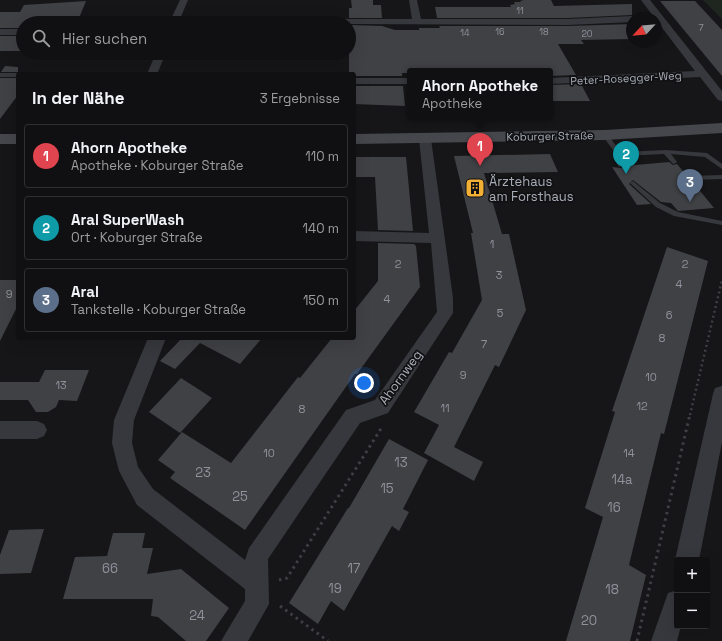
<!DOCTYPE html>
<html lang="de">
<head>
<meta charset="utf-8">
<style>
	:root { --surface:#101012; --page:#1e1e20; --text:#f1f3f6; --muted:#9c9d9f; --line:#303032; --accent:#f2b134 }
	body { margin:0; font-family:"Space Grotesk",sans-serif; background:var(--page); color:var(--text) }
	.controls { position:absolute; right:12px; bottom:12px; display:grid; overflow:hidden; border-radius:4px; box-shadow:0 4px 16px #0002 }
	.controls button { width:36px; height:36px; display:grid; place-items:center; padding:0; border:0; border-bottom:1px solid var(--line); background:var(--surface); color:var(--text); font:20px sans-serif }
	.compass { position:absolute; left:626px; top:12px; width:36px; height:36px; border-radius:50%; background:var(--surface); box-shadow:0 4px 16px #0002; rotate:244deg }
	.you { position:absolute; left:364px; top:383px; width:14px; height:14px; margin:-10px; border:3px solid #fff; border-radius:50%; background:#1a73e8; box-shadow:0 0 0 6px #1a73e833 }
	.badge { display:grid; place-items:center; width:26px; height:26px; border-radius:50%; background:var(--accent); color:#fff; font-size:13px; font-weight:700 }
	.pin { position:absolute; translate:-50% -33px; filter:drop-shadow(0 1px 2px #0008) }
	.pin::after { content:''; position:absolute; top:21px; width:14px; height:12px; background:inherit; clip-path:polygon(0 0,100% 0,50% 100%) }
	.popup { position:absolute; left:407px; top:68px; width:146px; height:52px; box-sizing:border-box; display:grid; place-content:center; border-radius:4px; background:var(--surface); filter:drop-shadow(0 1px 3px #0005); font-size:13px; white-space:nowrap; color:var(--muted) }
	.popup b { font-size:15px; color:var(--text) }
	.popup::after { content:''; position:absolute; left:50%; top:100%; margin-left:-8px; border:8px solid transparent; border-top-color:var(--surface) }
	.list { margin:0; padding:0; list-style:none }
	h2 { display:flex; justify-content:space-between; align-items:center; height:52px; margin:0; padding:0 16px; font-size:17px }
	h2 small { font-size:13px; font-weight:400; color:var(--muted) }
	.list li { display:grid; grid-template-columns:26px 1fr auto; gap:12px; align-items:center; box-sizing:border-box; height:64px; margin:0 8px 8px; padding:0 8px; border:1px solid var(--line); border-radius:4px }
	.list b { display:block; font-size:15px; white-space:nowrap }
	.list p { margin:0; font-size:13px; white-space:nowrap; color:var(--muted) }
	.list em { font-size:13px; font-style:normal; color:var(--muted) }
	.icon { flex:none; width:22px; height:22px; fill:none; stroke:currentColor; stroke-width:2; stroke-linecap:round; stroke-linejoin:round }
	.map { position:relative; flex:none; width:722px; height:641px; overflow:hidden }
	.search { position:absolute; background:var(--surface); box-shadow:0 4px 16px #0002; left:16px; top:16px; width:340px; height:44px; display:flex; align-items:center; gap:10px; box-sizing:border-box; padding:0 14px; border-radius:22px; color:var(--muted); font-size:15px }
	.panel { position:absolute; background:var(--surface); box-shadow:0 4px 16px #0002; left:16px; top:72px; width:340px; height:268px; border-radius:4px }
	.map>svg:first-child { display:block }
	.green { fill:#1e261f }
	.building { fill:#404145 }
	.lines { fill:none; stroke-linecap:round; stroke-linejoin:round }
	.path-far1 { stroke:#3d3f44; stroke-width:2.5; stroke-dasharray:2 3; stroke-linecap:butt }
	.path { stroke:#3d3f44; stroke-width:3; stroke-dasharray:2.5 4; stroke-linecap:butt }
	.lane { fill:#37383d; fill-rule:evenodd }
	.street { fill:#37383d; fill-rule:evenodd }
	.secondary { fill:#45474d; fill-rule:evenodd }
	.labels { text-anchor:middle; stroke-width:3.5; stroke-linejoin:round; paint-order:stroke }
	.far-number-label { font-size:9px; fill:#8e929b }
	.far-street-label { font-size:11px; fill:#a8adb8; stroke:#111113 }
	.number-label { font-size:11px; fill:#8e929b }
	.poi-label { font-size:13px; fill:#a8adb8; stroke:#111113; text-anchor:start }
	.street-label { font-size:13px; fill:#a8adb8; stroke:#111113 }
	.near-number-label { font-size:13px; fill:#8e929b }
</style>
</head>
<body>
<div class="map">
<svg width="722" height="641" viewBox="0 0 722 641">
	<rect width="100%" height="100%" fill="#161618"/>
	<path class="green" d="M703,0H722V19Z"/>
	<g class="building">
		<path d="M351,0H373V5H381L382,18H349V8H352Z"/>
		<path d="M524,0H551L554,6L632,4V15L568,18H437L435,7H511L510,5L515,4L514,2H521L520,1Z"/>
		<path d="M86,1L77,23H23V28H0V12H20L24,5Z"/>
		<path d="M660,1H695L722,30V76Z"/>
		<path d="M632,24V39L581,40L584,44H558L576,75L550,76V71L468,70L410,71V73H402V76H354V72H349V25L382,26L395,30H419V28H440L439,26H568Z"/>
		<rect x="0" y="36" width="23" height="15"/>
		<path d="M5,66L18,67V72H1Z"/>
		<path d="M0,78H18V95L0,119Z"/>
		<path d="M581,84L590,101H550V85Z"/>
		<path d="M354,86H403L405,106L354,104Z"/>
		<path d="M550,154L558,172L484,173L502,234H509L526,310L499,367L495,365L454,447L483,462L474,481L424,453L439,425L414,412L449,352L452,353L482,300L471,233H473L454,156Z"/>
		<path d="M354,157H406L413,231L378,230L375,177H354Z"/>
		<path d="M669,162L673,165L677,164L687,176L685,179L692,181L714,208L678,211L671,203L661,202L633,180L629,184L651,204L637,205L612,167L621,168L624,166Z"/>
		<path d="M378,243L414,244L416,246L420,287L357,374H355L245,530L170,478L175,472L158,460L182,432L231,463L298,377L300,378L332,338H354V311L378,281Z"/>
		<path d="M667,247L708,261L664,434L661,433L629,565L646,575L630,641H566L603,517L585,508L615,412L612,411Z"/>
		<path d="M0,280H18V305L0,341Z"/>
		<path d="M182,338H262L240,364L200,343L175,369L160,361Z"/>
		<path d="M45,370H89L77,401L59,400L56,407L48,412H36L28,400H0V382H39Z"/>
		<path d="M181,378L212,398L180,433L149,412Z"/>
		<path d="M389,439L428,460L403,509L409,512L399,531L392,526L344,611L331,601L318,624L289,603L348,508H349Z"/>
		<path d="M44,529L31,573L0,574V555L9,530Z"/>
		<path d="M113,533H145L142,548H153L147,574L181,569L229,608L206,641H186L158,617L151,616L153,599H63L75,557L107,556Z"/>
	</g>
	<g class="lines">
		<path class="path-far1" d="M690,415L722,280"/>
		<g class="path">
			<path d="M279,580L287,578L382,427"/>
			<path d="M280,606L328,641"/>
			<path d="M637,641L690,414"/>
		</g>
		<g class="lane">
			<path d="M0,73H18L20,74H18V77H0Z"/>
			<path d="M605,133L607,134L621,152L666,150L707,153L722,164V169L705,157L671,154L677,162L674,164L672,163L664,154L622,156L623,165L620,167L618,166L616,154L602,135Z"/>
			<path d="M722,175V179L689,180L686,178L689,176Z"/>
			<path d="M633,181L660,203L678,212L722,221V225L674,216L656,207L631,184L630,183Z"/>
		</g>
		<g class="street">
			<path d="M180,0H188L180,19H412L409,0H417L421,19H568L632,16L636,18H632V22L568,25L169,23Z"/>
			<path d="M641,0H650L722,91V101L718,100L700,77L550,84V78L695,71Z"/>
			<rect x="0" y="29" width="23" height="6"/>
			<path d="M156,53H166L157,74H147Z"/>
			<rect x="354" y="78" width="56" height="6"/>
			<path d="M425,135L431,139L453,298V313L388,413L360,423L268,559L269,604L248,641H221L245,601V589L137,505L119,471L112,443L114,420L148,338H166L134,420L132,443L138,467L153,489L245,560L249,548L346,410L375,400L437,312L431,243L354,241V231L429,233L419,139Z"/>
			<path d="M722,386V442L699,560H677V564L675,560L713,394L715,388Z"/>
			<path d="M0,421H37L44,424L47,430L44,436L37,439H0Z"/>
			<path d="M677,590V626H681L677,641H651L668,593Z"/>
		</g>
		<g class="secondary">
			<path d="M722,123V133L605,140L354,144V134L605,130Z"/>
			<rect x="0" y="134" width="18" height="10"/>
		</g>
	</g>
	<defs>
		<symbol id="building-square" viewBox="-11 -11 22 22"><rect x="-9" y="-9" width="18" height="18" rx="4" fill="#f2b134" stroke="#111113"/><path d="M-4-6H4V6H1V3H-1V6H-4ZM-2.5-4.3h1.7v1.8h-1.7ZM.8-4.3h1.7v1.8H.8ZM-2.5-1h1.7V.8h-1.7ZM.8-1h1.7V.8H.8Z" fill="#111"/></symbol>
	</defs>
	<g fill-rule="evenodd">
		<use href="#building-square" x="464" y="177" width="22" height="22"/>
	</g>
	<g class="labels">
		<g class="far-number-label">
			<text x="520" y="14">11</text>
			<text x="701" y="31">7</text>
			<text x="500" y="35">16</text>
			<text x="544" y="35">18</text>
			<text x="465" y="36">14</text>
			<text x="587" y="37">20</text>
		</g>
		<g class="far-street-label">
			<text transform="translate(626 78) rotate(-3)" y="4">Peter-Rosegger-Weg</text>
			<text transform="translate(550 136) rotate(-1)" y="4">Koburger Straße</text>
		</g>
		<g class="number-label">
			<text x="492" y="248">1</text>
			<text x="398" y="268">2</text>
			<text x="685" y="268">2</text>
			<text x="499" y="279">3</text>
			<text x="679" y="288">4</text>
			<text x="9" y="298">9</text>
			<text x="387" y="303">4</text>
			<text x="500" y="317">5</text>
			<text x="669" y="319">6</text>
			<text x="662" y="342">8</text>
			<text x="484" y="348">7</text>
			<text x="463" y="379">9</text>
			<text x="651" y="381">10</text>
			<text x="61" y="389">13</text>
			<text x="642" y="410">12</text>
			<text x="445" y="412">11</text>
			<text x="302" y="413">8</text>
			<text x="269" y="457">10</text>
			<text x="629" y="457">14</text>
		</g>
		<g class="poi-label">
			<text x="489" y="186">Ärztehaus<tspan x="489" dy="15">am Forsthaus</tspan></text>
		</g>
		<g class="street-label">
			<text transform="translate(400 377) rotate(-54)" y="5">Ahornweg</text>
		</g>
		<g class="near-number-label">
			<text x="401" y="467">13</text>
			<text x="203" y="477">23</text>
			<text x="622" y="484">14a</text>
			<text x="387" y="493">15</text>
			<text x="240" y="501">25</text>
			<text x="614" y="512">16</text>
			<text x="110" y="573">66</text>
			<text x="354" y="573">17</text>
			<text x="335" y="593">19</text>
			<text x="612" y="594">18</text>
			<text x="197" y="620">24</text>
			<text x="589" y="625">20</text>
		</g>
	</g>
</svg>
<div class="controls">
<button>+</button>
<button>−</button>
</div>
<svg class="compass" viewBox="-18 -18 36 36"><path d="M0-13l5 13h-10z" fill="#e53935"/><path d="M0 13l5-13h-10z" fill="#9c9d9f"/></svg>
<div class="you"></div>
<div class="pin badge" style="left:480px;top:166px;background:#e0444e">1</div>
<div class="popup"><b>Ahorn Apotheke</b>Apotheke</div>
<div class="pin badge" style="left:626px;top:174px;background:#0f9aa8">2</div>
<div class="pin badge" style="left:690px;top:202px;background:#5c6f8a">3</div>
<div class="search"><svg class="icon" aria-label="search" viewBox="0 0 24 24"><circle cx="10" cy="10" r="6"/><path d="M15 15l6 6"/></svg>Hier suchen</div>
<section class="panel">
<h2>In der Nähe<small>3 Ergebnisse</small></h2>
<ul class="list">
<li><span class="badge" style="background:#e0444e">1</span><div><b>Ahorn Apotheke</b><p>Apotheke · Koburger Straße</p></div><em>110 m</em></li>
<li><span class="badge" style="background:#0f9aa8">2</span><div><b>Aral SuperWash</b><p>Ort · Koburger Straße</p></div><em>140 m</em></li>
<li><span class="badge" style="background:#5c6f8a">3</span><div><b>Aral</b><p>Tankstelle · Koburger Straße</p></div><em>150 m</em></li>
</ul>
</section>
</div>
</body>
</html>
